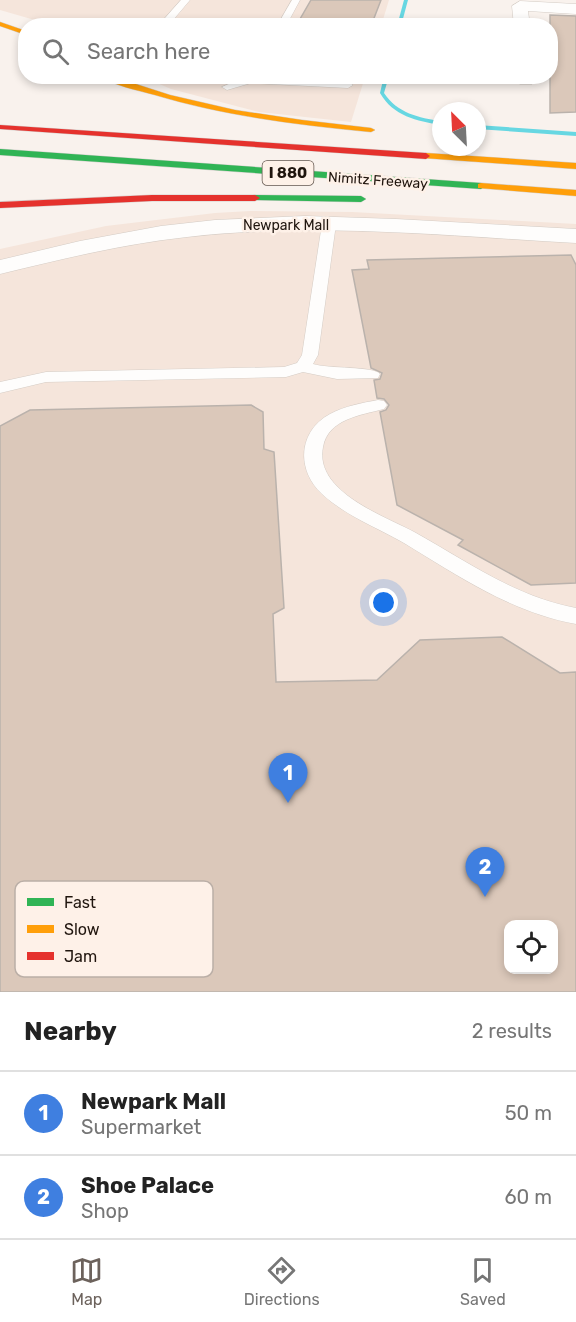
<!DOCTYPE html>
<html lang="en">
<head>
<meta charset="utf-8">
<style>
	:root { --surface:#fff; --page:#f2f2f2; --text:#222; --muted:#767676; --line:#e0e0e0; --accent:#6c625c }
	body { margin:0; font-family:Rubik,sans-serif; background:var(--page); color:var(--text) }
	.controls { position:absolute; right:18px; bottom:18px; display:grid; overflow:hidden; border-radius:12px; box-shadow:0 3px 9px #0003 }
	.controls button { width:54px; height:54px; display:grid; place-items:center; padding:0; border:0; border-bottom:2px solid var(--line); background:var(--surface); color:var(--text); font:30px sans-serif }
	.compass { position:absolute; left:432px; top:102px; width:54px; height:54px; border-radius:50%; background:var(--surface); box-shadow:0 3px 9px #0003; rotate:336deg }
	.you { position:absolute; left:384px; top:603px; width:21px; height:21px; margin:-15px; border:4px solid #fff; border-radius:50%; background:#1a73e8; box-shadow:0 0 0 9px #1a73e833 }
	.badge { display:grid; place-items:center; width:39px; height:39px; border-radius:50%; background:var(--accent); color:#fff; font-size:20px; font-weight:700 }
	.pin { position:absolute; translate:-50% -50px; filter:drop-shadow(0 2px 3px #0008) }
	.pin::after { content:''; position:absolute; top:32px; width:21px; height:18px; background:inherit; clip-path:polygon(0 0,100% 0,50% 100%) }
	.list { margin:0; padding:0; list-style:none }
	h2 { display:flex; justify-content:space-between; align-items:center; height:78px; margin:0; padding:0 24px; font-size:26px }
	h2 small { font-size:20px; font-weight:400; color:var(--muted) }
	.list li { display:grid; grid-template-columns:39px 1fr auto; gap:18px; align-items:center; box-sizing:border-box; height:84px; padding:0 24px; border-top:2px solid var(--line) }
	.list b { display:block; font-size:22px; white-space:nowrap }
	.list p { margin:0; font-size:20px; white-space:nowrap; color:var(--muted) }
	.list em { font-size:20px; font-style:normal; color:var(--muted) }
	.icon { flex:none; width:33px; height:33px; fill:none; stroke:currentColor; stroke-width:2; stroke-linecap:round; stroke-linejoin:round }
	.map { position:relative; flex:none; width:576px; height:992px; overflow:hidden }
	.search { position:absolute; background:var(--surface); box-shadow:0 3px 9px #0003; left:18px; right:18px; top:18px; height:66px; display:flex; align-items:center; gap:15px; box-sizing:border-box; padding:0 21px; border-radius:24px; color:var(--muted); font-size:22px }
	.sheet { height:246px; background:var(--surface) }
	nav { display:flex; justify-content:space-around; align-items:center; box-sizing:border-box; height:84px; border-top:2px solid var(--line); background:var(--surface); font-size:16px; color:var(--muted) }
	nav a { display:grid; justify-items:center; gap:3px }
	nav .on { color:var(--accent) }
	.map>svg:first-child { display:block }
	.built { fill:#f5e5db; fill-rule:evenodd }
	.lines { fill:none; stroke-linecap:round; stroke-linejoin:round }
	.stream { fill:#67d7e2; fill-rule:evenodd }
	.building { fill:#dbc8ba; stroke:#bab2ac; stroke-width:1.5; fill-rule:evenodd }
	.lane-casing { stroke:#d4ccc5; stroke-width:1 }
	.street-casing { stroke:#d4ccc5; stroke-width:1 }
	.fast-casing { stroke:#d4d0cd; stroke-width:1 }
	.slow-casing { stroke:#d4d0cd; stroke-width:1 }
	.jam-casing { stroke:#d4d0cd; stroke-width:1 }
	.lane { fill:#fefdfc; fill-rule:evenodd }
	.street { fill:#fefdfc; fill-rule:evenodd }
	.fast { fill:#30b455; fill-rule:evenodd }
	.slow { fill:#ff9f0a; fill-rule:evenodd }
	.jam { fill:#e5322d; fill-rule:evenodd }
	.labels { text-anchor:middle; stroke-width:5; stroke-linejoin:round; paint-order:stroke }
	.far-street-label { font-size:14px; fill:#20150e; stroke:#fef1e8 }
	.shield { fill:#fef1e8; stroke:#63574f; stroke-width:1.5 }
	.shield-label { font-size:15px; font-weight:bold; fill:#20150e }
	.key { fill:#fef1e8; stroke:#bbafa7; stroke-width:1.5 }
	.key-label { font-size:16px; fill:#20150e }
</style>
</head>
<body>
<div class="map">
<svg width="576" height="992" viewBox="0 0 576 992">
	<rect width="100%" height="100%" fill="#f9f2ed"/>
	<g class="built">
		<path d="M0,0H389L381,26L52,25L0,10Z"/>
		<path d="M143,77H365L351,122L259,112L171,89Z"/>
		<path d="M250,211L352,212L576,224V992H0V249L106,226L215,213ZM508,924H554V970H508Z"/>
	</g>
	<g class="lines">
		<g class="stream">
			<path d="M404,0H408L401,26H397Z"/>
			<path d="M384,76H389L384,93C397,113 419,118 441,121V125C417,121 393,116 380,93Z"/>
			<path d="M477,125L576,132V136L477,129Z"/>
		</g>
	</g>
	<g class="building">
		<path d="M311,0H381L371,26H296Z"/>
		<path d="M550,15L576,16V112L550,113Z"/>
		<path d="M571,255L576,265V583L531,585L458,545L463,540L397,505L380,412L386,410L389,405L384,399L377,398L374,380L380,379L382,373L371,368L352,270L369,269L367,260Z"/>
		<path d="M251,405L263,412L264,449L274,452L284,608L273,614L276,682L377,680L420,640L502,637L560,673L576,672V992H0V426L30,410ZM508,924H554V969H508Z"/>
	</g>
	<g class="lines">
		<defs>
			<g id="lane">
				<path d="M181,0H190L168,26H158Z"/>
				<path d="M292,0H300L286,26H277Z"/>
				<path d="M247,76L348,82L353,85L348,88L251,83L227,90L222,87Z"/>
				<path d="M329,220L336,224L318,355L313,364C328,369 374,366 380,374L378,378L337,379L303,372L286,377L46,382L0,393V382L46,372L284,367L297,363L302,355L322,224Z"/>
				<path d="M378,400L384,401L387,405L384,409C361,415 328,419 323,447C314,492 385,516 416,533C468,562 516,597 576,608V624C511,612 460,577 404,543C376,527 346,516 322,494C296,470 298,431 330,414C345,406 362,403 378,400Z"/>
			</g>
			<g id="street">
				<path d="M520,1L576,4V14L528,11L530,26H514L512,6Z"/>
				<path d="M517,76H535L532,84H520Z"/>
				<path d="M305,216L396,219L576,229V243C447,236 316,222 187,237C123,244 62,259 0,274V260L80,241L161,226L215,220Z"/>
			</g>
			<g id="fast">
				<path d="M0,149L481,183L485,186L481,189L0,155Z"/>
				<path d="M255,195L361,196L366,199L361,202L252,200V196Z"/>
			</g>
			<g id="slow">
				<path d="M0,22L26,31V35L0,26Z"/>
				<path d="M99,76H111L170,95L235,110L302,120L371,128L375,130L371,132C298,125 225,116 155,95C137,90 115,86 99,76Z"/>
				<path d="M426,153L576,163V169L423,158L422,156Z"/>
				<path d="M481,183L576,190V196L478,188V184Z"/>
			</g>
			<g id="jam">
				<path d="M0,125L426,153L430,156L426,159L0,129Z"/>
				<path d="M152,195H255L260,198L255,201H152L0,208V202Z"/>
			</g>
		</defs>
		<use href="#lane" class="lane-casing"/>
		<use href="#street" class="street-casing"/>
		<use href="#fast" class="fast-casing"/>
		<use href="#slow" class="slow-casing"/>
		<use href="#jam" class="jam-casing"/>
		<use href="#lane" class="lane"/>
		<use href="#street" class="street"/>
		<use href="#fast" class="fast"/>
		<use href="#slow" class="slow"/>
		<use href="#jam" class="jam"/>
	</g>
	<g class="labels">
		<g class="far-street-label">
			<text transform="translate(378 180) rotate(4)" y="5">Nimitz Freeway</text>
			<text x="286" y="230">Newpark Mall</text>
		</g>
		<rect class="shield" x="262.5" y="161" width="51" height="24" rx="4.5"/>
		<g class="shield-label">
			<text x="288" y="178">I 880</text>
		</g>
	</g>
	<rect x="15" y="881" width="198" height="96" rx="9" class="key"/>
	<rect x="27" y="898" width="27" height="8" fill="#30b455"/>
	<rect x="27" y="925" width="27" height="8" fill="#ff9f0a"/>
	<rect x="27" y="952" width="27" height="8" fill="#e5322d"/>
	<g class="key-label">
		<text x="64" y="908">Fast</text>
		<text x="64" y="935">Slow</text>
		<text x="64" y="962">Jam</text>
	</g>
</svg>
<div class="controls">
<button><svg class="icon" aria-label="locate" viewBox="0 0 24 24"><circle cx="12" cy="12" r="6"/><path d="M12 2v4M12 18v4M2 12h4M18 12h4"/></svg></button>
</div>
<svg class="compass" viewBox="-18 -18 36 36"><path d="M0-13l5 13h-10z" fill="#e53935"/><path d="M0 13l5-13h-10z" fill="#767676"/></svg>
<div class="you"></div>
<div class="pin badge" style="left:288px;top:803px;background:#3f7fe0">1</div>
<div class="pin badge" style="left:485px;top:897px;background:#3f7fe0">2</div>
<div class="search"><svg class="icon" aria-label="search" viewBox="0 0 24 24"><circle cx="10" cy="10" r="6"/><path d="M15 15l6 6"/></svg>Search here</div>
</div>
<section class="sheet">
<h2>Nearby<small>2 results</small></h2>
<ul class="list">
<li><span class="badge" style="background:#3f7fe0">1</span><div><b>Newpark Mall</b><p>Supermarket</p></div><em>50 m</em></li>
<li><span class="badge" style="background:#3f7fe0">2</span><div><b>Shoe Palace</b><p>Shop</p></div><em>60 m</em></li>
</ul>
</section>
<nav>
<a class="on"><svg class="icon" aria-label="map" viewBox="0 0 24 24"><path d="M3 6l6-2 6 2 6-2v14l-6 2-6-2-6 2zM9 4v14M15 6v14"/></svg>Map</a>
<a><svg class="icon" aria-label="directions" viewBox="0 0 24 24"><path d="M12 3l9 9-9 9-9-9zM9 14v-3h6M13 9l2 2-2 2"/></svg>Directions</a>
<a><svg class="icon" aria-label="saved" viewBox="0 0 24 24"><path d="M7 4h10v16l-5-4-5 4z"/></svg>Saved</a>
</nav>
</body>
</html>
